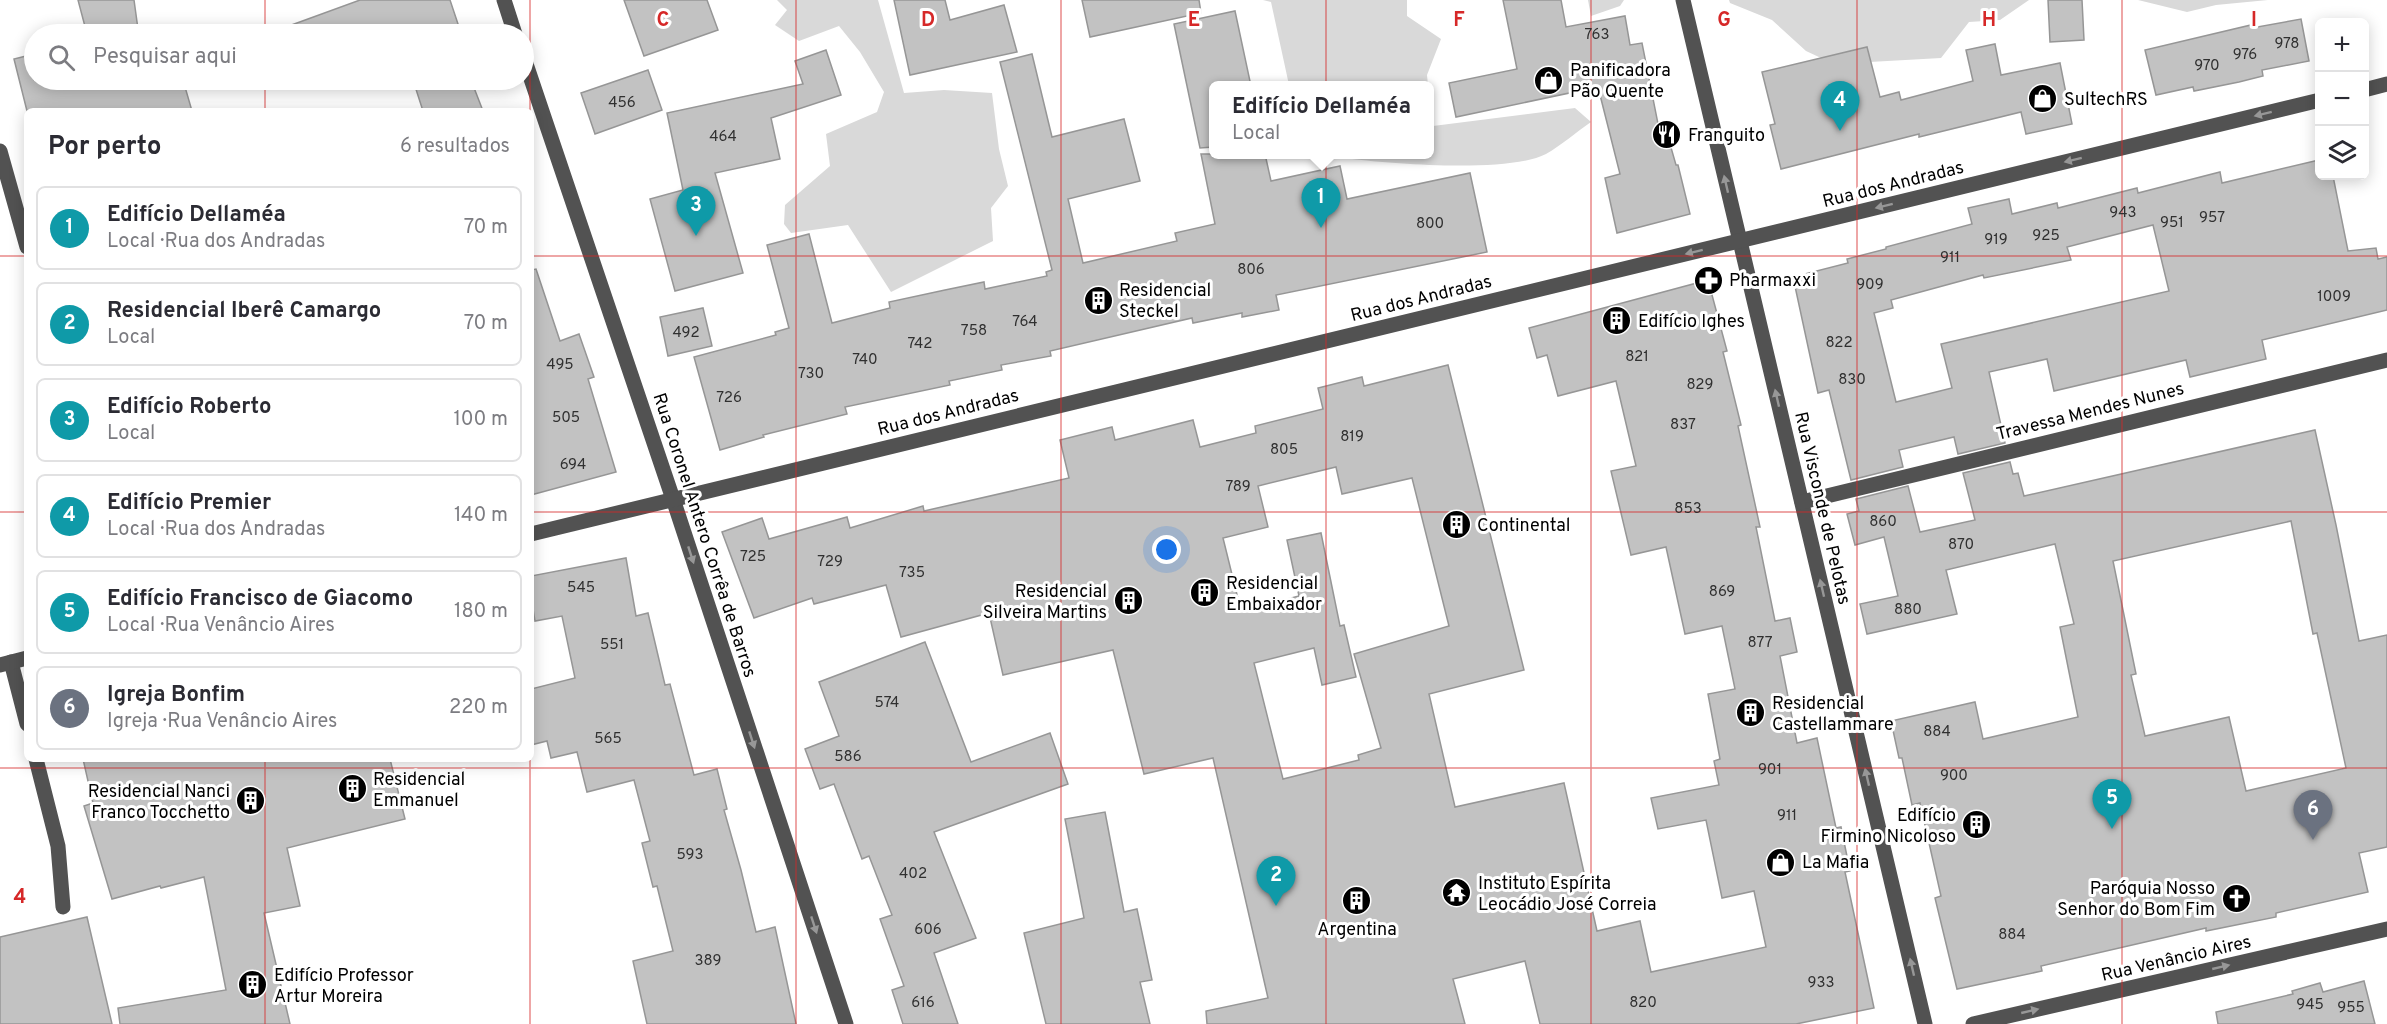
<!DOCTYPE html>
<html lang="pt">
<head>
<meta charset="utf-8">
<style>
	:root { --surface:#fff; --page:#f2f2f3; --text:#2b2b33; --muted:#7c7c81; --line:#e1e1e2; --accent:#0f766e }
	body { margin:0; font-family:Overpass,sans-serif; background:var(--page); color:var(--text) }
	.controls { position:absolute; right:18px; top:18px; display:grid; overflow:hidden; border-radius:9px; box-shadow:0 3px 15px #0003 }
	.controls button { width:54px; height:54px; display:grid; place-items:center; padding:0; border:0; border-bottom:2px solid var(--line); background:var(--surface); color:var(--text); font:30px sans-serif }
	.you { position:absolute; left:1167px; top:550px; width:21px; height:21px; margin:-15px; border:4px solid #fff; border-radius:50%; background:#1a73e8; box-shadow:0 0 0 9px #1a73e833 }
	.badge { display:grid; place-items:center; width:39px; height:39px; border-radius:50%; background:var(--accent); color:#fff; font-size:20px; font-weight:700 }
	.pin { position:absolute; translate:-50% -50px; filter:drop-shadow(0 2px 3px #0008) }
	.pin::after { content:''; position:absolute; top:32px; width:21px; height:18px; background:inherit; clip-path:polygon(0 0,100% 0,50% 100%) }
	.popup { position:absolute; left:1209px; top:81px; width:225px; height:78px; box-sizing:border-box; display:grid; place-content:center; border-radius:9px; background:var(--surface); filter:drop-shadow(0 2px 4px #0005); font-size:20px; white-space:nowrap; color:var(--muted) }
	.popup b { font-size:22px; color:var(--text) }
	.popup::after { content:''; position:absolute; left:50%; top:100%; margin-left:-12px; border:12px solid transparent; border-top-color:var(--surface) }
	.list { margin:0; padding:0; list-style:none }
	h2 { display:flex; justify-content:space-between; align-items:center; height:78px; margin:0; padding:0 24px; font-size:26px }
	h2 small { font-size:20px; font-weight:400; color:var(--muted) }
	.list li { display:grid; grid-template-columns:39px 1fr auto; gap:18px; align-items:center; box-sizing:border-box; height:84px; margin:0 12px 12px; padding:0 12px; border:2px solid var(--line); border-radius:9px }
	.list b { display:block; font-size:22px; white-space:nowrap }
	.list p { margin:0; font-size:20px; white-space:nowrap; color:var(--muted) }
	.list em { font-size:20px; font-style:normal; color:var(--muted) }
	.icon { flex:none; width:33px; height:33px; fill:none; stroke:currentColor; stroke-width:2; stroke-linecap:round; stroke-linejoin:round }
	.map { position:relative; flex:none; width:2387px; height:1024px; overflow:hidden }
	.search { position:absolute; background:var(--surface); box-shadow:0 3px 15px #0003; left:24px; top:24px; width:510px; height:66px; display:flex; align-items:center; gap:15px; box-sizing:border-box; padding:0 21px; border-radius:33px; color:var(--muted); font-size:22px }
	.panel { position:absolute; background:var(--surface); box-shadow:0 3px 15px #0003; left:24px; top:108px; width:510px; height:654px; border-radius:9px }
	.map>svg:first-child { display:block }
	.green { fill:#d9d9d9 }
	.building { fill:#c2c2c2; stroke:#969696; stroke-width:1.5; fill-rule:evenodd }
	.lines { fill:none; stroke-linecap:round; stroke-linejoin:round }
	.minor { stroke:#525252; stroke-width:15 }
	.oneway { fill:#979797 }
	.grid { fill:none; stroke:#d62828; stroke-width:1.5; stroke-opacity:0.55 }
	.labels { text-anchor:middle; stroke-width:6; stroke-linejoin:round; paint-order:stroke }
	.number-label { font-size:15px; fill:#303030 }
	.poi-label { font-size:18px; fill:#000; stroke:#fff; text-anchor:start }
	.street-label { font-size:18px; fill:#000; stroke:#fff }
	.grid-label { font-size:20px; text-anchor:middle; font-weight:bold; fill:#d62828; stroke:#fff; stroke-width:6; stroke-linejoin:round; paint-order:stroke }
</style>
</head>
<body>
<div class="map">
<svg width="2387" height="1024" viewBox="0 0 2387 1024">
	<rect width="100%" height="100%" fill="#fff"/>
	<g class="green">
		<path d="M777,0H878L904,93L944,90L992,93L999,149L1008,186L991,208L993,241L891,292L848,225L791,233L784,224L785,205L830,166L826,134L877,112L884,92L860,52L839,26L799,41L775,25L787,10Z"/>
		<path d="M1263,0H1407V16L1441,39L1427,75L1428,85H1289L1271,2Z"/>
		<path d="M1588,0H1624L1620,6L1591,16Z"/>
		<path d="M1729,0H2029L2000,20L1969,22L1941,58L1834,64L1806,51L1772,20L1730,3Z"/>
		<path d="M2138,0H2268L2216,5L2187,12Z"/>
		<path d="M1429,91L1433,126L1575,108L1591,122C1576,132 1562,145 1546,154C1509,173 1395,164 1352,159L1347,155L1429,154Z"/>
	</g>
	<g class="building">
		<path d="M78,0H134L138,29L152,25L154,34H87Z"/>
		<path d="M360,0H450L459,27L437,34H276L275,31Z"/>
		<path d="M624,0H707L718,30L644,56Z"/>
		<path d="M894,0H945L950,20L1004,5L1017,52L910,75Z"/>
		<path d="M1082,0H1199L1201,13L1090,37Z"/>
		<path d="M1503,0H1561L1566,27L1625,16L1630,45L1642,43L1658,124L1664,123L1676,165H1678L1690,214L1617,233L1605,178L1620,174L1598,87L1456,117L1449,83L1517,69Z"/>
		<path d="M2048,0H2082L2084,40L2050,42Z"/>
		<path d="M1235,11L1251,86H1213V147L1200,148L1174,24Z"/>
		<path d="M2301,19L2309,61L2262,70L2263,76L2239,82L2194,91L2193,87L2156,95L2145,50L2251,25L2252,28Z"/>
		<path d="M1995,44L2001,75L2060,63L2072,124L2026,134L2021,112L1919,137V134L1781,169L1770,125L1775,124L1762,72L1867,47L1880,97L1899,92L1901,100L1973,81L1966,50Z"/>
		<path d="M826,50L841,95L771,118L780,159L715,173L743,273L675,291L650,199L683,190L667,113L803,84L795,61Z"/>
		<path d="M34,54V80H183L192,111H27L14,59Z"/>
		<path d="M1032,54L1052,137L1124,119L1140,181L1068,199L1083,263L1177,241L1175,233L1215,224L1201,154H1265L1271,181L1340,166L1347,199L1470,173L1487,252L1276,295L1279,310L1242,317V313L1193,323L1192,318L1050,351L1051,356L1001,365L1002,370L949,381L950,385L845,407L847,414L763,435L764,437L720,450L694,357L776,335L775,332L789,328L767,245L809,234L832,323L890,308L889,302L945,290L984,282L985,289L1047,276L1046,272L1052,270L1000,62Z"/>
		<path d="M648,70L662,110L595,134L581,93Z"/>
		<path d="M413,80H471L483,111H423Z"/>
		<path d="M2319,160V176H2333L2348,251L2376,248L2378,259L2387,257V310L2262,340L2266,359L2190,377L2186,360L2054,391L2047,359L1989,372L2005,443L1958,454L1954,437L1899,450L1903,467L1851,480L1829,390L1818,393L1793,277L1848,263L1847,259L1886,249V247L1972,224L1968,208L2009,199L2012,214L2057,203L2058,208L2137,188L2138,193L2220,172L2222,183ZM2153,225L2169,291L1941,344L1952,388L1896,402L1874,313L1893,308L1891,300L1983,275L1984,278L2071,260L2067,247Z"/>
		<path d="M536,269L560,341L579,334L594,377L588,379L616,472L531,495V270Z"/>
		<path d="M1708,280L1727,351L1723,352L1741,425L1738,426L1760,527H1756L1775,621L1790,618L1797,652L1780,656L1797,743L1817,738L1836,828L1841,827L1850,871L1845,872L1874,1008L1796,1024H1540L1525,961L1453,979L1465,1024H1207L1206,1011L1268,998L1213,758L1144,774L1113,650L1003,675L989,613L901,637L886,585L814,604L812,598L754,618L722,532L762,518L769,539L847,517L850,528L923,506L924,511L1069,478L1060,440L1112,427L1115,440L1193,420L1200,447L1256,433L1255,426L1323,409L1318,388L1362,377L1364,386L1448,365L1524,670L1429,694L1455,807L1564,783L1597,931L1640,921L1651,972L1766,947L1754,891L1722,898L1706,820L1658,829L1651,798L1719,785L1714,761L1720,759L1708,694L1735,689L1722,626L1685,634L1666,547L1631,555L1611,471L1636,466L1616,381L1558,396L1547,355L1537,358L1529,328ZM1336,467L1342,494L1412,478L1449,626L1354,654L1381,748L1358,755L1359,760L1283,779L1254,663L1314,648L1322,685L1356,677L1344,625L1340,626L1321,533L1287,540L1299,596L1241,611L1223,538L1268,527L1258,486Z"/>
		<path d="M703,308L712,346L668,356L660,317Z"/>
		<path d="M2315,430L2336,525L2359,641L2387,635V847L2359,853L2368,892L2276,913V917L2206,931V928L2041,966L2042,971L1957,989L1935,898L1941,896L1920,803L1912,805L1902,758H1899L1891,721L1975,702L1983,739L2078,717L2060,627L2074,624L2055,544L1946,570L1957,614L1867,634L1860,604L1898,596L1884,537L1855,545L1847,514L1859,511L1856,499L1908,486L1920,532L1975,520L1963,473L2010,462L2013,474L2018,473L2024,496ZM2291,521L2313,634L2317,633L2346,768L2246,791L2229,717L2145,736L2131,675L2136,674L2113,561Z"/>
		<path d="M626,558L636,616L648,613L665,685L670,684L694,775L717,769L727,809L724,810L741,870L756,932L775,927L796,1024H647L633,961L673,951L657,886L653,887L642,843L650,841L634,780L587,792L577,752L551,758L547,741L531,745V689L575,678L562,616L535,621L531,598V576Z"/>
		<path d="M925,642L971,762L1050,733L1068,784L934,832L976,938L934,953L958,1024H903L892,990L904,986L880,919L892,915L869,856L862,859L834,784L820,789L805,749L839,736L819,682Z"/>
		<path d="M83,759H390L405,819L287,848L300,906L264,913L290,1024H120L118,1008L226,990L204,877L161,888L160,886L112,899L84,806L93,803Z"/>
		<path d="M1105,812L1124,912L1137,909L1152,980L1140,982L1150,1024H1046L1024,933L1084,918L1065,819Z"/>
		<path d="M87,917L112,1024H0V937Z"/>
		<path d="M2364,981L2375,1024H2218L2216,1012L2293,994L2292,991L2320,983L2323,992Z"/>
	</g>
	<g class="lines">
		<g class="minor">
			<path d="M504,0L515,34"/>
			<path d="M1683,0L1925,1024"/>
			<path d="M524,58L673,499L846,1024"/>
			<path d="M2364,90L2387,84"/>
			<path d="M0,151L27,247"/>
			<path d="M1802,502L2387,360"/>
			<path d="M531,534L2320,100"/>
			<path d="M11,662L27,724"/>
			<path d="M0,665L27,658"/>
			<path d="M36,759L58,846L63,907"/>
			<path d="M1973,1024L2387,929"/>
		</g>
	</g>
	<defs><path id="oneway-solid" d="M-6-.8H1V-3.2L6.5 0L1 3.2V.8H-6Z" transform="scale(1.5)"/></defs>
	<g class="oneway">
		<use href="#oneway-solid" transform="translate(2263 114) rotate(166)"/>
		<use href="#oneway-solid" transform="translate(2073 160) rotate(166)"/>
		<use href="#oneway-solid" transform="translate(1726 184) rotate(-103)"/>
		<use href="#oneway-solid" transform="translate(1884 206) rotate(166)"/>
		<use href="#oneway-solid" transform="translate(1694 252) rotate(166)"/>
		<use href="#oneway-solid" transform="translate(1777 398) rotate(-103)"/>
		<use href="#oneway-solid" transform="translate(691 555) rotate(72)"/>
		<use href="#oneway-solid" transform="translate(1822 588) rotate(-103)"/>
		<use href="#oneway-solid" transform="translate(752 740) rotate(72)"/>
		<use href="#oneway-solid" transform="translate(1867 777) rotate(-103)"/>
		<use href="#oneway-solid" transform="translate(814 925) rotate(72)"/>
		<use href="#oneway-solid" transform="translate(1912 967) rotate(-103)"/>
		<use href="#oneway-solid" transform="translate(2221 967) rotate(-13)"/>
		<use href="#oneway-solid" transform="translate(2030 1011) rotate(-13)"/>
	</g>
	<path class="grid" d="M265,0V34M530,0V111M796,0V1024M1061,0V1024M1326,0V1024M1591,0V1024M1857,0V1024M2122,0V1024M265,80V111M0,256H27M531,256H2387M0,512H27M531,512H2387M265,759V1024M530,759V1024M0,768H2387"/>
	<defs>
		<symbol id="shop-disc" viewBox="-11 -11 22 22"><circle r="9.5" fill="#000" stroke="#fff"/><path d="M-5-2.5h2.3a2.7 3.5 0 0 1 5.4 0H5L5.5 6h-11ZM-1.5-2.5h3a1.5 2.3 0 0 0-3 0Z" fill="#fff"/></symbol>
		<symbol id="restaurant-disc" viewBox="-11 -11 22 22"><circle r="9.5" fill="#000" stroke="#fff"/><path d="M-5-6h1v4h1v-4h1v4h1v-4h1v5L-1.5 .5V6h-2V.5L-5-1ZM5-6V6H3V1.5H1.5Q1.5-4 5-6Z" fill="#fff"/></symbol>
		<symbol id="pharmacy-disc" viewBox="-11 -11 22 22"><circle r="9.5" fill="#000" stroke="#fff"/><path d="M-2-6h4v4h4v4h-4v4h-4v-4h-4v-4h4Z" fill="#fff"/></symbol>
		<symbol id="building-disc" viewBox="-11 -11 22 22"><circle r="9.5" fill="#000" stroke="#fff"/><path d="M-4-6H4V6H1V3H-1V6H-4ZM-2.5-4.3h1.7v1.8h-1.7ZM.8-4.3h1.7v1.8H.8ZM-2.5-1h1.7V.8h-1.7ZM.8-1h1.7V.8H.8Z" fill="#fff"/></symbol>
		<symbol id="temple-disc" viewBox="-11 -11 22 22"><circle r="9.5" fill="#000" stroke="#fff"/><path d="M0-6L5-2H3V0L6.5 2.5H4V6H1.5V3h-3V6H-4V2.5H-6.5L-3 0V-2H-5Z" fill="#fff"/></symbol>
		<symbol id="church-disc" viewBox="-11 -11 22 22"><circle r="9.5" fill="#000" stroke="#fff"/><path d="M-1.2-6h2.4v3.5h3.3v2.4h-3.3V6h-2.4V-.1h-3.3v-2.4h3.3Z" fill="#fff"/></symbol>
	</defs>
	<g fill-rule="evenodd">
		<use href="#shop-disc" x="1532" y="64" width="33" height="33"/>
		<use href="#shop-disc" x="2026" y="82" width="33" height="33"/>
		<use href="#restaurant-disc" x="1650" y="118" width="33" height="33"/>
		<use href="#pharmacy-disc" x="1692" y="264" width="33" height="33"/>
		<use href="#building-disc" x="1082" y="284" width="33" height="33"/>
		<use href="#building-disc" x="1600" y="304" width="33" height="33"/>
		<use href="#building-disc" x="1440" y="508" width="33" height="33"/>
		<use href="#building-disc" x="1188" y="576" width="33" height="33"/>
		<use href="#building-disc" x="1112" y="584" width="33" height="33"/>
		<use href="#building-disc" x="1734" y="696" width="33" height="33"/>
		<use href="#building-disc" x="336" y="772" width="33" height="33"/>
		<use href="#building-disc" x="234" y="784" width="33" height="33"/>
		<use href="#building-disc" x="1960" y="808" width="33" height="33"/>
		<use href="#shop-disc" x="1764" y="846" width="33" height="33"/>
		<use href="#temple-disc" x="1440" y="876" width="33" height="33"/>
		<use href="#church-disc" x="2220" y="882" width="33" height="33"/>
		<use href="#building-disc" x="1340" y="884" width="33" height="33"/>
		<use href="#building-disc" x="236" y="968" width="33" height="33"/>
	</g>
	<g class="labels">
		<g class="number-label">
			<text x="1597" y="39">763</text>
			<text x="2287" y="48">978</text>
			<text x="2245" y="59">976</text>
			<text x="2207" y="70">970</text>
			<text x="622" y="107">456</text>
			<text x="723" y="141">464</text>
			<text x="2123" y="217">943</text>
			<text x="2212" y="222">957</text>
			<text x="2172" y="227">951</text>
			<text x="1430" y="228">800</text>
			<text x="2046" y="240">925</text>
			<text x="1996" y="244">919</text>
			<text x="1950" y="262">911</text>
			<text x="1251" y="274">806</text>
			<text x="1870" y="289">909</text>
			<text x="2334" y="301">1009</text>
			<text x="1025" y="326">764</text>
			<text x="974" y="335">758</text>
			<text x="686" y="337">492</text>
			<text x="1839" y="347">822</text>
			<text x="920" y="348">742</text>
			<text x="1637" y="361">821</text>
			<text x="865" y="364">740</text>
			<text x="560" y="369">495</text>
			<text x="811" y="378">730</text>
			<text x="1852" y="384">830</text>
			<text x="1700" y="389">829</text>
			<text x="729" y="402">726</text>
			<text x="566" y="422">505</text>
			<text x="1683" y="429">837</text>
			<text x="1352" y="441">819</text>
			<text x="1284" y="454">805</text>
			<text x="573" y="469">694</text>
			<text x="1238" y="491">789</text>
			<text x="1688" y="513">853</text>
			<text x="1883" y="526">860</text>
			<text x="1961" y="549">870</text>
			<text x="753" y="561">725</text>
			<text x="830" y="566">729</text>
			<text x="912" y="577">735</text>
			<text x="581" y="592">545</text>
			<text x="1722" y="596">869</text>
			<text x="1908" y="614">880</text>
			<text x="1760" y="647">877</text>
			<text x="612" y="649">551</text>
			<text x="887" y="707">574</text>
			<text x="1937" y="736">884</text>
			<text x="608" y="743">565</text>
			<text x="848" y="761">586</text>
			<text x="1770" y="774">901</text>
			<text x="1954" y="780">900</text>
			<text x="1787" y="820">911</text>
			<text x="690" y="859">593</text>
			<text x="913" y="878">402</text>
			<text x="928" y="934">606</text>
			<text x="2012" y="939">884</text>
			<text x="708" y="965">389</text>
			<text x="1821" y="987">933</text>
			<text x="923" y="1007">616</text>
			<text x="1643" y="1007">820</text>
			<text x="2310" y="1009">945</text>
			<text x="2351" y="1012">955</text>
		</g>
		<g class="poi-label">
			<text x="1570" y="76">Panificadora<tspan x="1570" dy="21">Pão Quente</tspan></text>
			<text x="2064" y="105">SultechRS</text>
			<text x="1688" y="141">Franguito</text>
			<text x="1729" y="286">Pharmaxxi</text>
			<text x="1119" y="296">Residencial<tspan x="1119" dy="21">Steckel</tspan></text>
			<text x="1638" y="327">Edifício Ighes</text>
			<text x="1477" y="531">Continental</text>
			<text x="1226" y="589">Residencial<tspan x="1226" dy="21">Embaixador</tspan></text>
			<text x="1107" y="597" text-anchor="end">Residencial<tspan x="1107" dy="21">Silveira Martins</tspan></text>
			<text x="1772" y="709">Residencial<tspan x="1772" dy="21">Castellammare</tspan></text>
			<text x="373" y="785">Residencial<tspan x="373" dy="21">Emmanuel</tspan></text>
			<text x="230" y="797" text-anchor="end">Residencial Nanci<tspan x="230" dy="21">Franco Tocchetto</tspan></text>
			<text x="1956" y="821" text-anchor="end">Edifício<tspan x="1956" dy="21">Firmino Nicoloso</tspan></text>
			<text x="1802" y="868">La Mafia</text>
			<text x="1478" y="889">Instituto Espírita<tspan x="1478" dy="21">Leocádio José Correia</tspan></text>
			<text x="2215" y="894" text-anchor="end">Paróquia Nosso<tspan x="2215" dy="21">Senhor do Bom Fim</tspan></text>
			<text x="1357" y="935" text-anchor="middle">Argentina</text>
			<text x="274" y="981">Edifício Professor<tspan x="274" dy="21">Artur Moreira</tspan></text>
		</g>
		<g class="street-label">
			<text transform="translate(1893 184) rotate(-14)" y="6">Rua dos Andradas</text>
			<text transform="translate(1421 298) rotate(-14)" y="6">Rua dos Andradas</text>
			<text transform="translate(2090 411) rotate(-14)" y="6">Travessa Mendes Nunes</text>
			<text transform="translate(948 412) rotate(-14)" y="6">Rua dos Andradas</text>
			<text transform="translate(1823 508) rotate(77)" y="6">Rua Visconde de Pelotas</text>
			<text transform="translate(705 535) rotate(72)" y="6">Rua Coronel Antero Corrêa de Barros</text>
			<text transform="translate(2176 958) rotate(-13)" y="6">Rua Venâncio Aires</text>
		</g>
	</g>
	<g class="grid-label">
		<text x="663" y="26">C</text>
		<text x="928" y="26">D</text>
		<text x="1194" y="26">E</text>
		<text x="1459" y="26">F</text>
		<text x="1724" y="26">G</text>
		<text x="1989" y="26">H</text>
		<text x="2254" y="26">I</text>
		<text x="20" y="903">4</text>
	</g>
</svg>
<div class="controls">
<button>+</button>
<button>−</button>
<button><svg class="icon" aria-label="layers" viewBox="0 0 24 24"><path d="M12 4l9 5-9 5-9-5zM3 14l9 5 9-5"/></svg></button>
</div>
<div class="you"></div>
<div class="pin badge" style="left:1321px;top:228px;background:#0f9aa8">1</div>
<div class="popup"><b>Edifício Dellaméa</b>Local</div>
<div class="pin badge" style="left:1276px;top:906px;background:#0f9aa8">2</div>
<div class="pin badge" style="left:696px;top:236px;background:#0f9aa8">3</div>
<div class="pin badge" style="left:1840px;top:131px;background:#0f9aa8">4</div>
<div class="pin badge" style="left:2112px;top:829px;background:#0f9aa8">5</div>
<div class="pin badge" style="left:2313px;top:840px;background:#6b7280">6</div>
<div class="search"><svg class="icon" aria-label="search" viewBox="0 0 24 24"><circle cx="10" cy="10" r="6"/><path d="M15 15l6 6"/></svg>Pesquisar aqui</div>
<section class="panel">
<h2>Por perto<small>6 resultados</small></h2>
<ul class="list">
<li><span class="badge" style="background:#0f9aa8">1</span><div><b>Edifício Dellaméa</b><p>Local · Rua dos Andradas</p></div><em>70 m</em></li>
<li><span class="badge" style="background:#0f9aa8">2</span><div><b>Residencial Iberê Camargo</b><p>Local</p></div><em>70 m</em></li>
<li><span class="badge" style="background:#0f9aa8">3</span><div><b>Edifício Roberto</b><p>Local</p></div><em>100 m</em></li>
<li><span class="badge" style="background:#0f9aa8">4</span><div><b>Edifício Premier</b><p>Local · Rua dos Andradas</p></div><em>140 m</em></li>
<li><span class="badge" style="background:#0f9aa8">5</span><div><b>Edifício Francisco de Giacomo</b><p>Local · Rua Venâncio Aires</p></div><em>180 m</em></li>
<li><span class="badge" style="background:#6b7280">6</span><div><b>Igreja Bonfim</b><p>Igreja · Rua Venâncio Aires</p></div><em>220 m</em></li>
</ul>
</section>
</div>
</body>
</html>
